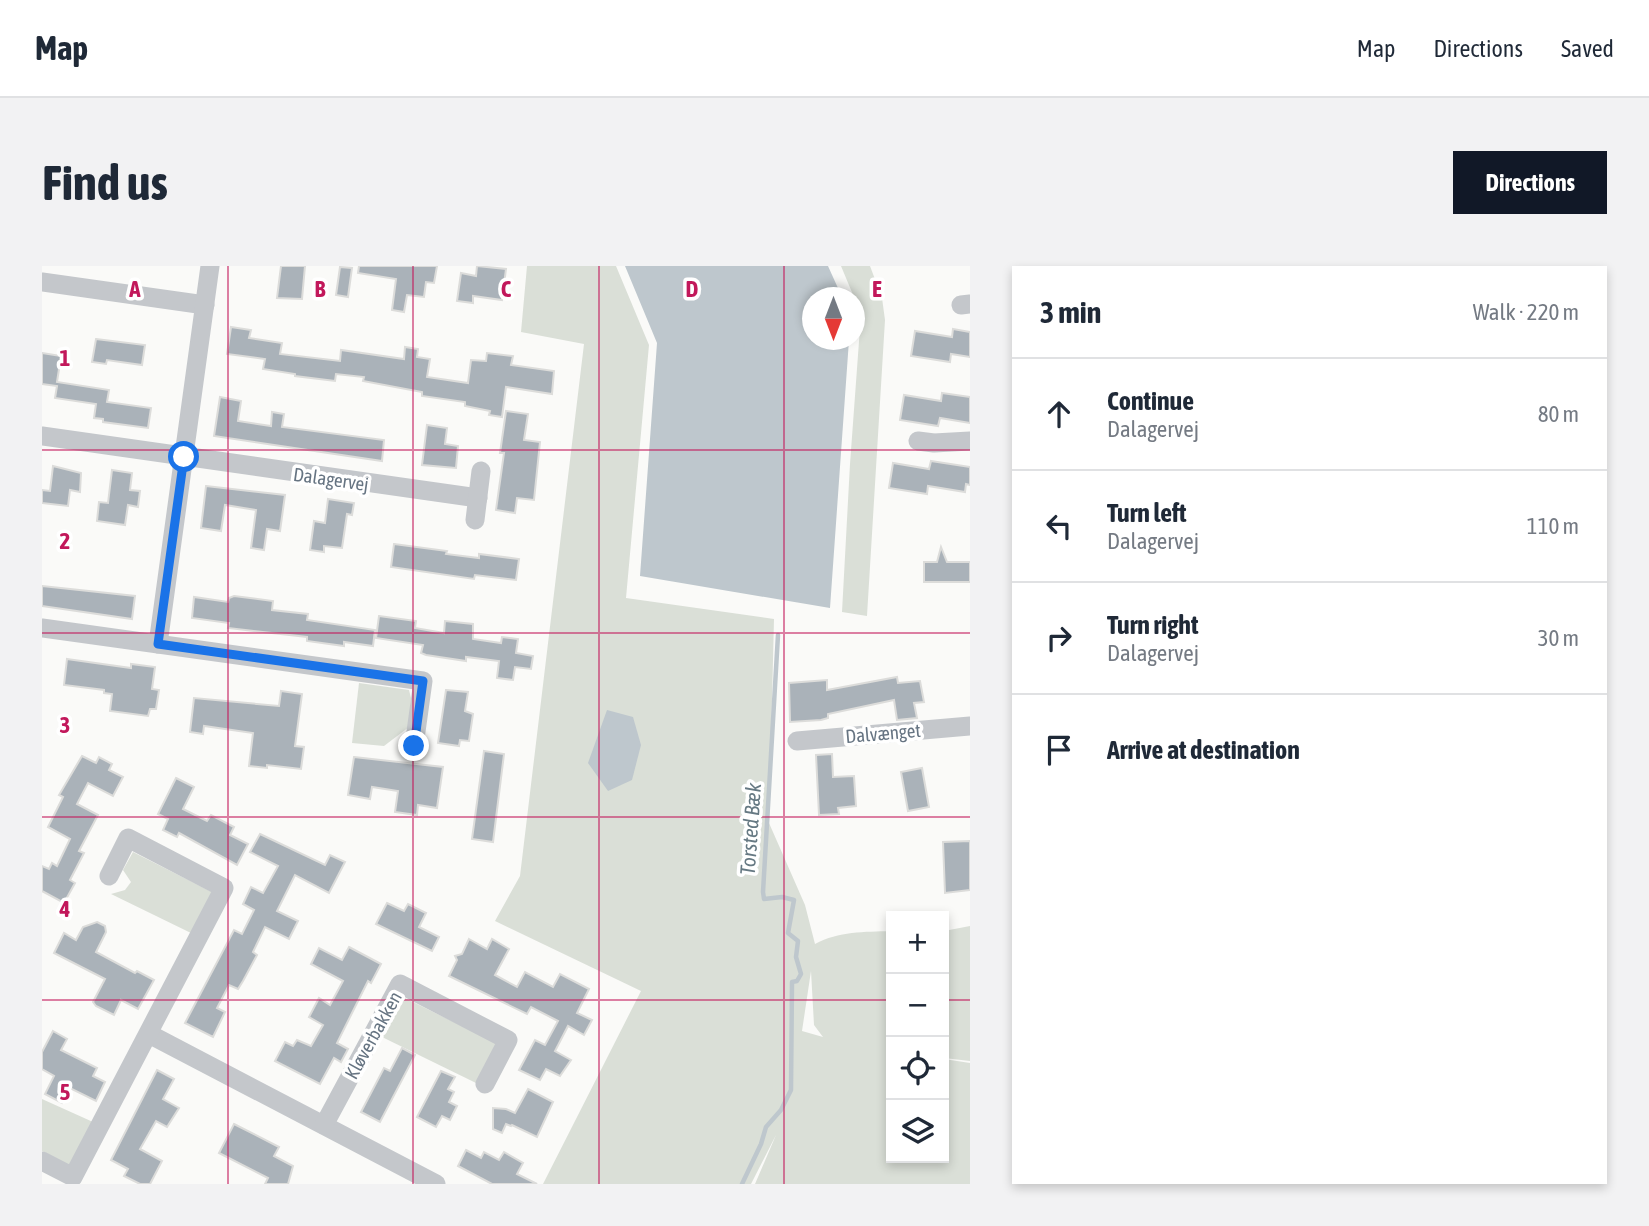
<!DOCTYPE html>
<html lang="en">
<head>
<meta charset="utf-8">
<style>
	:root { --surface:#fff; --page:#f2f2f3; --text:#1f2937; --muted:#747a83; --line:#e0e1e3; --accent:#111827 }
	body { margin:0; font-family:"Asap Condensed",sans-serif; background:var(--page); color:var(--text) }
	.controls { position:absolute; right:21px; bottom:21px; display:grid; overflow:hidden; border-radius:0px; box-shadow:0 4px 10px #0003 }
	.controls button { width:63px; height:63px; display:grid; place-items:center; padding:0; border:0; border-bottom:2px solid var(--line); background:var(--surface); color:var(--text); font:35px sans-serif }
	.compass { position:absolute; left:760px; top:21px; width:63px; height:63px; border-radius:50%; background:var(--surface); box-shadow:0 4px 10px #0003; rotate:180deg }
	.stop { position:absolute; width:21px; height:21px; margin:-16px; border:5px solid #1a73e8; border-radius:50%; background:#fff }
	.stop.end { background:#1a73e8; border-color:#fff; box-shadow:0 2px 7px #0008 }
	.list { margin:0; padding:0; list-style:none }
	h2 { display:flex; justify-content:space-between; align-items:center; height:91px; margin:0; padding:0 28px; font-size:30px }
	h2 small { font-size:23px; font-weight:400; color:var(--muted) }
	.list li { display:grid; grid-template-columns:46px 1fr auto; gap:21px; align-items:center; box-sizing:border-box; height:112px; padding:0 28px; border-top:2px solid var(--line) }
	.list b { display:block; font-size:26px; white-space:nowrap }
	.list p { margin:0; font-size:23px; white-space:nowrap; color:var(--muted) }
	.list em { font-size:23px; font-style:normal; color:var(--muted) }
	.icon { flex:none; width:38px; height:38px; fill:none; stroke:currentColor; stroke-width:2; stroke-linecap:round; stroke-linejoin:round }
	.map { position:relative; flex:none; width:928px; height:918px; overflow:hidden; border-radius:0px }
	header { display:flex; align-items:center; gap:42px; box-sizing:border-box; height:98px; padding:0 35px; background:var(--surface); border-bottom:2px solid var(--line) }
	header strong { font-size:33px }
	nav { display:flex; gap:38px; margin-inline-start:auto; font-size:24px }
	.intro { display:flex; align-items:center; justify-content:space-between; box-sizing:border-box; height:168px; padding:0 42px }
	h1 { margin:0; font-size:49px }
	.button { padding:18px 32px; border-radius:0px; background:var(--accent); color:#fff; font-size:24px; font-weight:700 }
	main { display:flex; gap:42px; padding:0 42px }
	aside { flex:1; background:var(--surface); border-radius:0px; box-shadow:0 4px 10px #0003 }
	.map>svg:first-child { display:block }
	.green { fill:#dadfd7; fill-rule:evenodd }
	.water { fill:#bec7cd }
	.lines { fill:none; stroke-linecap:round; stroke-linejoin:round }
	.stream { stroke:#bec7cd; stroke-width:4.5 }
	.building { fill:#aab2b9; stroke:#dcdcda; stroke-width:2 }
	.minor { stroke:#c4c7cb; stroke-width:19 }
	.route { stroke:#1a73e8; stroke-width:9 }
	.grid { fill:none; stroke:#c2185b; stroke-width:2; stroke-opacity:0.55 }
	.labels { text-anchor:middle; stroke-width:7; stroke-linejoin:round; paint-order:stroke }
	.street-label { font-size:19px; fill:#667482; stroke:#fff }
	.water-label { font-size:21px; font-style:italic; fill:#667983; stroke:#fff }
	.grid-label { font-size:23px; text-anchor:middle; font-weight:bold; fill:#c2185b; stroke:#fff; stroke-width:7; stroke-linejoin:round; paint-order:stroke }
</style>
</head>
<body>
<header>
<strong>Map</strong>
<nav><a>Map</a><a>Directions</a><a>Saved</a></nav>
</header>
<div class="intro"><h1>Find us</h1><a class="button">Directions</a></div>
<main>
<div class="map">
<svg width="928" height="918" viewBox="0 0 928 918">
	<rect width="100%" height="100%" fill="#fafaf8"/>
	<g class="green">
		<path d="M485,0H574L607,79L584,332L732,353L727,557L763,639L773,678C797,665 822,666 849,665V892H902V793L928,797V918H713L734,869L709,918H501L599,725L453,655L478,610L542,78L479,66ZM769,705L772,759L781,771L760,765Z"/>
		<path d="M799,0H828L840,32L843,54L825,350L800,346L808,198L819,48Z"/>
		<path d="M317,417L367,424L369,432L367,461L342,480L310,477Z"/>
		<path d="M91,586L170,626L151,668L69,628L83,624L89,616L81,604Z"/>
		<path d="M928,660V795L902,792V665Z"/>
		<path d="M361,731L458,779L434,817L340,771Z"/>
		<path d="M0,833L51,856L27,899L0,885Z"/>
	</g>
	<g class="water">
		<path d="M583,0H786L800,31L771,32V74H807L788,342L598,310L615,77Z"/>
		<path d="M565,444L591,451L599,479L590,514L566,525L546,497Z"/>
	</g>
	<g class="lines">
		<path class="stream" d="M700,918L719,878L724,861L739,844L749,824L750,716L755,715L759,708L754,691L756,675L746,667L752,634L740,631L722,633L721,626L736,369"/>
	</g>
	<g class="building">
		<path d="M239,0H263L260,33L235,32Z"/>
		<path d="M317,0H395L392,17L384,16L382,31L365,29L362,46L350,44L354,13L316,7Z"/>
		<path d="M435,0L464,3L460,34L431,30V37L415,35L419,7L434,10Z"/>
		<path d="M298,1L310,2L306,31L294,29Z"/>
		<path d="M189,61L209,64L207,72L240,77L238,88L298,95L299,84L362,93L363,81L376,83L375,91L388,93L385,111L426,117L429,94L444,95L445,87L471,90L469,99L512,105L510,128L464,121L460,151L447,149L448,145L423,140V136L380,130V126L321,115L322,111L294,108L293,115L253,110V108L221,103L223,93L185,88Z"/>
		<path d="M911,63L928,66V91L909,88L908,96L869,90L873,65L910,71Z"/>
		<path d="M54,73L103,79L100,99L65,94L64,98L50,96Z"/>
		<path d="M0,87L19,90L15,116L67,124L65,136L109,142L106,162L61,156V153L52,152L54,138L13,132L15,120L0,118Z"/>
		<path d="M900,127L928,131V157L898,152L896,160L858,154L862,129L899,135Z"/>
		<path d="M178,131L199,135L196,155L229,160L230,146L242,148L240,161L342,174L340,195L172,170Z"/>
		<path d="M464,145L486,148L482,174L498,176L492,234L475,232L473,247L454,244L462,187H458Z"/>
		<path d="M385,159L405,162L403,178L416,180L414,202L380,199Z"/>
		<path d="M889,195L928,201V219L924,218L923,226L886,220L885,228L847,222L851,197L887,203Z"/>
		<path d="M11,200L39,207L38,226L28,224L26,240L0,237V224L8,225Z"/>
		<path d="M70,204L90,207L88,224L98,225L96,241L86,239L83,259L55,255L57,236L66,237Z"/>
		<path d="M164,220L243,229L238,265L225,263L222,284L209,282L214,244L183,239L179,265L159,262Z"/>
		<path d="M286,233L312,237L310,249L305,248L300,282L282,280V286L268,284L272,255L283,257Z"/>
		<path d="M352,278L405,285L404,288L437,292V288L477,293L474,314L433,309L432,313L349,301Z"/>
		<path d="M899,281L905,296H928V316H882V296H895Z"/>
		<path d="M0,320L93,330L90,353L0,340Z"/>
		<path d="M192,330L231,335L230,344L266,348L265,354L333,364L331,380L302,376V380L265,375V371L186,362L187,357L150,352L152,331L186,336L187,332Z"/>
		<path d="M337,350L374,355L373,362L402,367L403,355L431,358V373L459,377L460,371L476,373L474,387L491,390L489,403L473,401L471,414L455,412L457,395L424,391V395L384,389L379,387L381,379L334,372Z"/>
		<path d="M25,393L89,402V398L113,401L110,423L117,424L114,443H108L106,450L68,445L70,428L62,427V424L22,419Z"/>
		<path d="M855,411L856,417L878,415L882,436L872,437L875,452L855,454L852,434L786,448V452L779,454L748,456L747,417L785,414V424Z"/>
		<path d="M404,424L426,426L423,445L431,448L427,475L418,474L417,480L396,477Z"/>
		<path d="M239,425L260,428L253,480L262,481L259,503L225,499V502L207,500L211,467L162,460L161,468L148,466L152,432L237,440Z"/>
		<path d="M442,485L462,488L451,576L430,573Z"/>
		<path d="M790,488L791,511L812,510L814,540L796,542L797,548L777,549L774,489Z"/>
		<path d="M40,490L54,497L57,491L70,498L67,504L81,511L71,530L46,517L35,538L56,549L37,585L42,587L28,614L33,617L22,637L0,625V600L7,603L10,597L15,600L28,573L6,561L21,531L17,529Z"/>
		<path d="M312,491L401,501L395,542L376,539L375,549L353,546L356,525L330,521L328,533L306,529Z"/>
		<path d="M880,502L887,541L866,545L859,506Z"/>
		<path d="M134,512L152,521L141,543L165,555L169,549L192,561L188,569L206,578L195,599L137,567L135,571L121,564L126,553L116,548Z"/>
		<path d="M218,568L283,599L288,589L303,596L287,627L253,609L235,645L256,655L247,673L223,661L211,686L215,689L201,715L196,723L187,719L175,742L183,746L171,771L143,757L192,664L200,668L212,644L201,638L209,621L221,627L236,600L208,586Z"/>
		<path d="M928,575V624L903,627L901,576Z"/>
		<path d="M345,637L362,645L366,638L384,647L377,661L397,671L390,685L334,658Z"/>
		<path d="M55,656L63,660L64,666L54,686L93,707L95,705L112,714L96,743L79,734L72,749L54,740L51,736L63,713L12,687L22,667L34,674L41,661Z"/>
		<path d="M427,673L445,683L450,673L467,683L453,709L475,721L483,706L511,721L518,708L547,723L535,747L550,754L542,769L526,760L513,785L529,794L518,810L504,803L498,814L477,804L493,774L503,779L516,755L489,741L485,748L407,710L415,694L413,690L420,688Z"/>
		<path d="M307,681L339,698L329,717L326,715L295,777L306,783L299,796L292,792L278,818L233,795L243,776L251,780L255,774L269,780L281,759L267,751L277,732L288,739L301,715L269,698L277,682L300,694Z"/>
		<path d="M11,765L25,773L19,784L55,802L51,810L63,816L54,835L28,822L20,837L3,828L12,810L0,803V786Z"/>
		<path d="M360,782L373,789L338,856L319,846L342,802L348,805Z"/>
		<path d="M115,804L132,813L121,833L137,842L125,861L114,855L98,883L120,895L108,918H98L82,910L86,903L69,894Z"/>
		<path d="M399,805L413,811L406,823L412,826L407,836L415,840L408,854L400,850L394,861L375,851Z"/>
		<path d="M486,823L511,836L495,871L470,859L469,860L464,858L460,867L451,863V842L464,843L473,847Z"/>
		<path d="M192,858L237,881L232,890L251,900L246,918H223L226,912L177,887Z"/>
		<path d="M424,884L439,892L442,886L457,894L462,886L481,897L475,908L495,918H450L416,900Z"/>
	</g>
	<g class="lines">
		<g class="minor">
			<path d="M0,16L163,39"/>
			<path d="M919,39L928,38"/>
			<path d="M0,170L436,232"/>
			<path d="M876,175L892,177L928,175"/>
			<path d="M433,254L439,205"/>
			<path d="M0,362L381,415L372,480"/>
			<path d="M116,378L168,0"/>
			<path d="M755,475L928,460"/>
			<path d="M107,768L394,918"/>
			<path d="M282,859L358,718L466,774L443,818"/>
			<path d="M0,895L31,911L182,622L86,572L67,610"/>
		</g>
	</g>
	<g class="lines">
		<path class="route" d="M142,191L116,378L381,415L372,480"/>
	</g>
	<path class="grid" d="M186,0V918M371,0V918M557,0V918M742,0V918M0,184H928M0,367H928M0,551H928M0,734H849M902,734H928"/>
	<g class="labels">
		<g class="street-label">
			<text transform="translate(289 213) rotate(8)" y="7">Dalagervej</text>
			<text transform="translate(841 467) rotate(-5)" y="7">Dalvænget</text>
			<text transform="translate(331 769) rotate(-61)" y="7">Kløverbakken</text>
		</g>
		<g class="water-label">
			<text transform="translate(709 563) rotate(-86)" y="7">Torsted Bæk</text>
		</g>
	</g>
	<g class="grid-label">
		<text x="93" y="31">A</text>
		<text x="278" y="31">B</text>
		<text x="464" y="31">C</text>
		<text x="650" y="31">D</text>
		<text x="835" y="31">E</text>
		<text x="23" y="100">1</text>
		<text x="23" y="283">2</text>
		<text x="23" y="467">3</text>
		<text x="23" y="651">4</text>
		<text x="23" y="834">5</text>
	</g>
</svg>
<div class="controls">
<button>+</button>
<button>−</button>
<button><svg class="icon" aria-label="locate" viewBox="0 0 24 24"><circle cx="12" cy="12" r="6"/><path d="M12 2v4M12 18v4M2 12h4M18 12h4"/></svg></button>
<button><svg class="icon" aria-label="layers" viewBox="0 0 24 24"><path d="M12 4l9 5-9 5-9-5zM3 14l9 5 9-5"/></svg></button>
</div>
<svg class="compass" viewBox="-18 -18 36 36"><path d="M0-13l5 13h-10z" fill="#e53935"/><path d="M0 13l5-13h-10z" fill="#747a83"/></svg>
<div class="stop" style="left:142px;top:191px"></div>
<div class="stop end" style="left:372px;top:480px"></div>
</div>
<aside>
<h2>3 min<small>Walk · 220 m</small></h2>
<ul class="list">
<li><svg class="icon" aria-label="ahead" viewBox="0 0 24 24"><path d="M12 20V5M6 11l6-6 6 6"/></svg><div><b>Continue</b><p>Dalagervej</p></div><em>80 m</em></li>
<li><svg class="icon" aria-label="left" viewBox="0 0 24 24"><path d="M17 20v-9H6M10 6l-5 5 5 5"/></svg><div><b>Turn left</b><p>Dalagervej</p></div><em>110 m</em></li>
<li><svg class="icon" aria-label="right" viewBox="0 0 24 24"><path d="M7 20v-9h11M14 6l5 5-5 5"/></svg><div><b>Turn right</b><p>Dalagervej</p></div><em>30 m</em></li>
<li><svg class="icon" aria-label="arrive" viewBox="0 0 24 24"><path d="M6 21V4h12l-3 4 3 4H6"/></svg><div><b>Arrive at destination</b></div></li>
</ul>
</aside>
</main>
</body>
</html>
